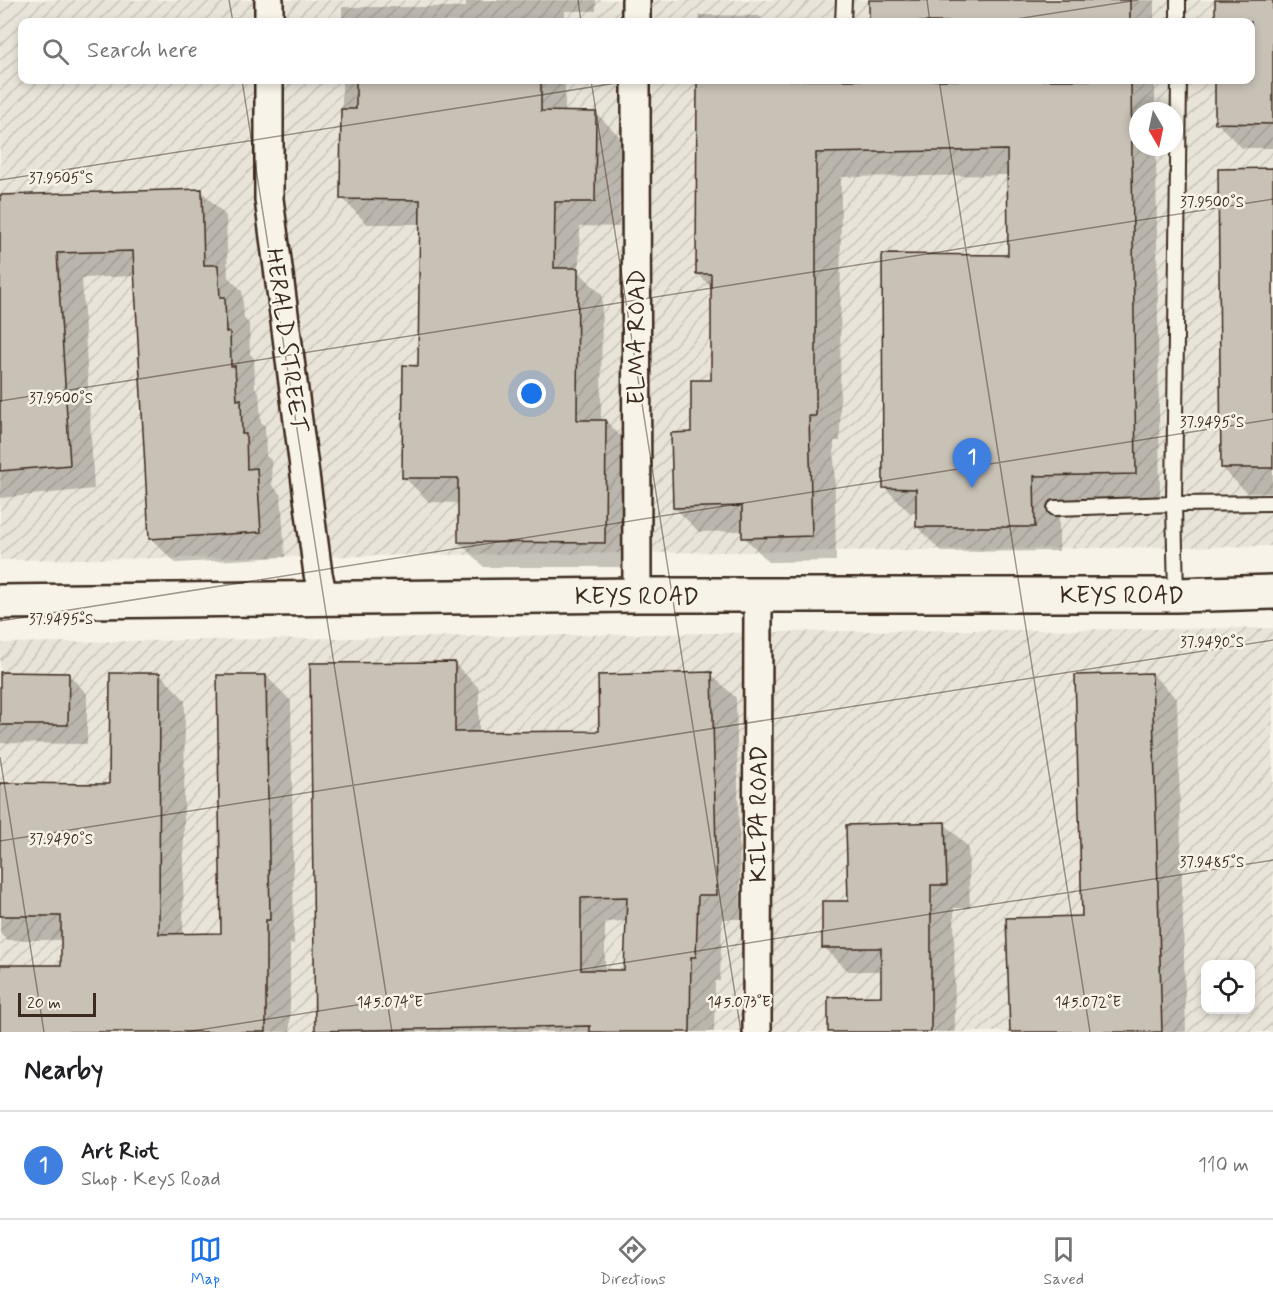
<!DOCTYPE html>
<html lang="en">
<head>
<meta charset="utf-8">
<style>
	:root { --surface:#fff; --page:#f6f6f6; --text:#202124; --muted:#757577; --line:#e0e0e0; --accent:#1a73e8 }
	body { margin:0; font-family:Mynerve,sans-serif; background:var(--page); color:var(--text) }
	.controls { position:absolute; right:18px; bottom:18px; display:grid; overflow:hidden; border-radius:12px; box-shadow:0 3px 9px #0003 }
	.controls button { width:54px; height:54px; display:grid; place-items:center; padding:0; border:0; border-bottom:2px solid var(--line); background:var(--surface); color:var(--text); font:30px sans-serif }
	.compass { position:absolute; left:1129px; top:102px; width:54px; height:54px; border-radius:50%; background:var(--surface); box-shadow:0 3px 9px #0003; rotate:171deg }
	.scale { position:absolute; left:18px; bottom:15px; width:78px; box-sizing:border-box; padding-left:6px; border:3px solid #3b2a1e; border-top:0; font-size:16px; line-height:21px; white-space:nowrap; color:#3b2a1e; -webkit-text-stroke:4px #f7f3e8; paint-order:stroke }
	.you { position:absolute; left:532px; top:394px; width:21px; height:21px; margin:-15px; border:4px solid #fff; border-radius:50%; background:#1a73e8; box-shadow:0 0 0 9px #1a73e833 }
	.badge { display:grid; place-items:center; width:39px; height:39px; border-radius:50%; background:var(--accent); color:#fff; font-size:20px; font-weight:700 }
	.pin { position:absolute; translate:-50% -50px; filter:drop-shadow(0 2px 3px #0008) }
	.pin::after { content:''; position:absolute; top:32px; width:21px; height:18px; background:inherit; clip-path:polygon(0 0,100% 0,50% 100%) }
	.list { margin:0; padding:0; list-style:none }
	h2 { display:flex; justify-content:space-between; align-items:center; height:78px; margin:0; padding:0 24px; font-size:26px }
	h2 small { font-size:20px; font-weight:400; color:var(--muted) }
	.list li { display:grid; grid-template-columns:39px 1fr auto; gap:18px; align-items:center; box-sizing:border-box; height:108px; padding:0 24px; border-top:2px solid var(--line) }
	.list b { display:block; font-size:22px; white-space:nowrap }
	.list p { margin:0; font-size:20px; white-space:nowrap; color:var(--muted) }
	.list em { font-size:20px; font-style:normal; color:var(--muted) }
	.icon { flex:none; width:33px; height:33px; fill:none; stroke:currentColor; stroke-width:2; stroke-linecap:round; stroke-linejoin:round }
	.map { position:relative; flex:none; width:1273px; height:1032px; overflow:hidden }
	.search { position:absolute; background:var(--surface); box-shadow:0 3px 9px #0003; left:18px; right:18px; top:18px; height:66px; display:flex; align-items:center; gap:15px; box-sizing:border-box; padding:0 21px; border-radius:12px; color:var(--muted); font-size:22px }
	.sheet { height:186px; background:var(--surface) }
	nav { display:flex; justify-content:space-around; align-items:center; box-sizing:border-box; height:84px; border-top:2px solid var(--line); background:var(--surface); font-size:16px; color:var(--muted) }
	nav a { display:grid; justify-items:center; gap:3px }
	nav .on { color:var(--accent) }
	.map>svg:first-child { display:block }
	.industrial { fill:url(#industrial-furrows); fill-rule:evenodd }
	.shadow { fill:#0003; fill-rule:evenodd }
	.building { fill:#c8c1b6; stroke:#3b2a1e; stroke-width:1.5; fill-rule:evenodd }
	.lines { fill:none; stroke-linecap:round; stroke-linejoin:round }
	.lane-casing { stroke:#3b2a1e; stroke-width:18 }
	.street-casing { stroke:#3b2a1e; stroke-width:32 }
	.secondary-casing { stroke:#3b2a1e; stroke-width:38 }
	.lane { stroke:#f7f3e8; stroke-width:14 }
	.street { stroke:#f7f3e8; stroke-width:27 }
	.secondary { stroke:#f7f3e8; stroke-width:33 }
	.ticks { fill:none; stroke:#3b2a1e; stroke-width:1.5; stroke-opacity:0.45 }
	.labels { text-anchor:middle; stroke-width:5; stroke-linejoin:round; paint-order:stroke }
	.street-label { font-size:24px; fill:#3b2a1e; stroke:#f7f3e8 }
	.ticks-label { font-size:15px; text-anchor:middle; fill:#3b2a1e; stroke:#f7f3e8; stroke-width:5; stroke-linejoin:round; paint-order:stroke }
</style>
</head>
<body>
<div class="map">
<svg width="1273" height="1032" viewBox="0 0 1273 1032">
	<defs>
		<pattern id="industrial-furrows" width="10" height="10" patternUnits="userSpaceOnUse" patternTransform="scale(1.5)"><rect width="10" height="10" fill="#e9e4d9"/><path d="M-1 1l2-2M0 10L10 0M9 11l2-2" fill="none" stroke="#c9c4ba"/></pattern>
	</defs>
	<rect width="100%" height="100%" fill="#f7f3e8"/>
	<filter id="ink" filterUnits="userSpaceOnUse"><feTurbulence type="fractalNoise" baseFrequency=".0167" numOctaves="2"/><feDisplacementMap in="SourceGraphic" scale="12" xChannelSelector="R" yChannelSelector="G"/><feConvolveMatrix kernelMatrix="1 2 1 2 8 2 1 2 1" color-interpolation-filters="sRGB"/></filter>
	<g filter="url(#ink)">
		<g class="industrial">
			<path d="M0,0H1273V546L0,560ZM22,22H1250V80H22ZM1138,111H1174V147H1138Z"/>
			<path d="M1273,628V1032H0V643L852,631ZM1206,964H1250V1010H1206Z"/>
		</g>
		<g class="shadow">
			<path d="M466,0H596V11H565V22H342V7H466Z"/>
			<path d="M870,0H1154V22H871Z"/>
			<path d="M1217,0H1273V148H1242L1217,123V80H1250V22H1217Z"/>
			<path d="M699,15L759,16L765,22H699Z"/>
			<path d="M342,80H565V113H596L621,138L619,227L580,226L579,272L602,295L601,421H606L631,447L630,567H484L459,542V503L429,502L404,477L420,367L421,224H367L342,198Z"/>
			<path d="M699,80H1155V111H1138V147H1156L1160,498L1059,500V551L942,552L917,527V513H910L885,488L1010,257L1009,175L841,177L840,441H834L836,561L769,562L744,537V531L699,532L674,507L692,434L712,381L713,289L697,273Z"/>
			<path d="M1273,170V493H1247L1222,468Z"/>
			<path d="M201,191L226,216L228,277L242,291L244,318L249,324L250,354L254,358L255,388L259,392L261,422L265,426L266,456L271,460L272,485L281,495L285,557L176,563L150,538L136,276L82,278L94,489L0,498V196Z"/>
			<path d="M454,663L479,688V734L600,733L711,674L736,698L741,919H722L720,981H715L714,1032H318L316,1030ZM628,921L626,971H605V922Z"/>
			<path d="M0,674H68L87,694V744L0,743Z"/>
			<path d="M160,674L185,700L183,935H222L266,676L291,701L294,944H290V1032H0V966H62V940H7L0,933V785H111Z"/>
			<path d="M1152,674L1177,699L1186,1032H1011L1084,917Z"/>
			<path d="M944,823L968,847L970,908H954L955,1032H830L882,998V971H848L824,947L850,903Z"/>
		</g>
		<g class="building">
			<rect x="869" y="0" width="261" height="22"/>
			<path d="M1215,0H1273V124L1215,123V80H1251V22H1215Z"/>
			<path d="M356,80H541V111L596,112L595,202H555L554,268H578L577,420H606L605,543L458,542V478H402L403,365L418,366L420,200L340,199L341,109H356Z"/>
			<path d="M697,80H1131L1136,474L1034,476L1035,527H916V489L883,488L882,254L1008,255L1007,150L816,153V416H809L812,536L742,538V506L673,508L671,433L691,432V380H711V274H696Z"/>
			<path d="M1273,168V468H1221L1218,169Z"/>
			<path d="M202,189L204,265H218L220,297H225L226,332H230L231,366H235L237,400L241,399L242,434H246L247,469L257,468L261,532L149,539L133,251L57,253L70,465L0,471V195Z"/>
			<path d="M455,662V732L599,731L598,675L712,672L717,895H698L696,957H691L690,1032H590V1026L315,1031L310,663ZM627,897L624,970H581V898Z"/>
			<path d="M0,672L69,673L68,725H0Z"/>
			<path d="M110,673H160L159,934L221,933L217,675H266L270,920H266V1032H0V965H61V916H0V783L109,784Z"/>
			<path d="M1152,673L1162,1032H1010L1006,918L1082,916L1075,675Z"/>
			<path d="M945,822L947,885H931V1032H828V997L881,996V948H822V901H848L846,825Z"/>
		</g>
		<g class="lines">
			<defs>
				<g id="lane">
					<path d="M1178,0V22"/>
					<path d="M843,22L844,0"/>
					<path d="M1055,508L1174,504L1179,80"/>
					<path d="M1176,595L1174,504L1273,503"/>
				</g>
				<g id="street">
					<path d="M636,0V22"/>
					<path d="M269,22V0"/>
					<path d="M269,80V199L318,574L324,600"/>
					<path d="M636,80L637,595"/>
					<path d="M757,1032L758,596"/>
				</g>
				<path id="secondary" d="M0,602L637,595H1176L1273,592"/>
			</defs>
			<use href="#lane" class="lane-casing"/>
			<use href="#street" class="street-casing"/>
			<use href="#secondary" class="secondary-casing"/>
			<use href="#lane" class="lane"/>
			<use href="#street" class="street"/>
			<use href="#secondary" class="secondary"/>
		</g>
	</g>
	<path class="ticks" d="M229,0L233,22M578,0L581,22M927,0L930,22M996,22L1138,0M242,80L392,1032M591,80L741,1032M939,80L1090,1032M0,180L636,80M0,401L1273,199M0,621L1273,419M0,757L44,1032M0,841L1273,640M186,1032L1273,860"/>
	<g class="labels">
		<g class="street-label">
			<text transform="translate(636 337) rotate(-90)" y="8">ELMA ROAD</text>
			<text transform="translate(287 340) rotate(82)" y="8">HERALD STREET</text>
			<text x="1122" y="603">KEYS ROAD</text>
			<text x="637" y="604">KEYS ROAD</text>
			<text transform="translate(758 814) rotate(-90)" y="8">KILPA ROAD</text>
		</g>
	</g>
	<g class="ticks-label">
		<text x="61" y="183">37.9505°S</text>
		<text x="1212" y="207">37.9500°S</text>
		<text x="61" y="403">37.9500°S</text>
		<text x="1212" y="427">37.9495°S</text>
		<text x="61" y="624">37.9495°S</text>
		<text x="1212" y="647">37.9490°S</text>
		<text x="61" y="844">37.9490°S</text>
		<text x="1212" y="867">37.9485°S</text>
		<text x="390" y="1007">145.074°E</text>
		<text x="739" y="1007">145.073°E</text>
		<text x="1088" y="1007">145.072°E</text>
	</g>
</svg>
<div class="controls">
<button><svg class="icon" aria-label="locate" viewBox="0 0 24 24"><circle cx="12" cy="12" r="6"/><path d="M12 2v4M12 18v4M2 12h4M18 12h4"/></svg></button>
</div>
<svg class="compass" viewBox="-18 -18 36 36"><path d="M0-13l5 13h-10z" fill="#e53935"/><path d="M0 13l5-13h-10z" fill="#757577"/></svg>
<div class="scale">20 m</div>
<div class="you"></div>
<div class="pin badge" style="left:972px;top:488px;background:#3f7fe0">1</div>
<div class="search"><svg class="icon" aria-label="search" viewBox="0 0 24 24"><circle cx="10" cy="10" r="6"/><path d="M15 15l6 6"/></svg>Search here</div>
</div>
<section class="sheet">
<h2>Nearby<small></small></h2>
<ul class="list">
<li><span class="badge" style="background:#3f7fe0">1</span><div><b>Art Riot</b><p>Shop · Keys Road</p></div><em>110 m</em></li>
</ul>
</section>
<nav>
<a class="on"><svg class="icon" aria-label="map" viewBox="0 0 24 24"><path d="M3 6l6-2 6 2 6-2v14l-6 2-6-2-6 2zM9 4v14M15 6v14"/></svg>Map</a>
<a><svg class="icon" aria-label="directions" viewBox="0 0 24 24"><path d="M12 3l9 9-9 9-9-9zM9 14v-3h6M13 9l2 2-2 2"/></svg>Directions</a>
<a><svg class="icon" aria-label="saved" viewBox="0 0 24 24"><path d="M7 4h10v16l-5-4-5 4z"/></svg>Saved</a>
</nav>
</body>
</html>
